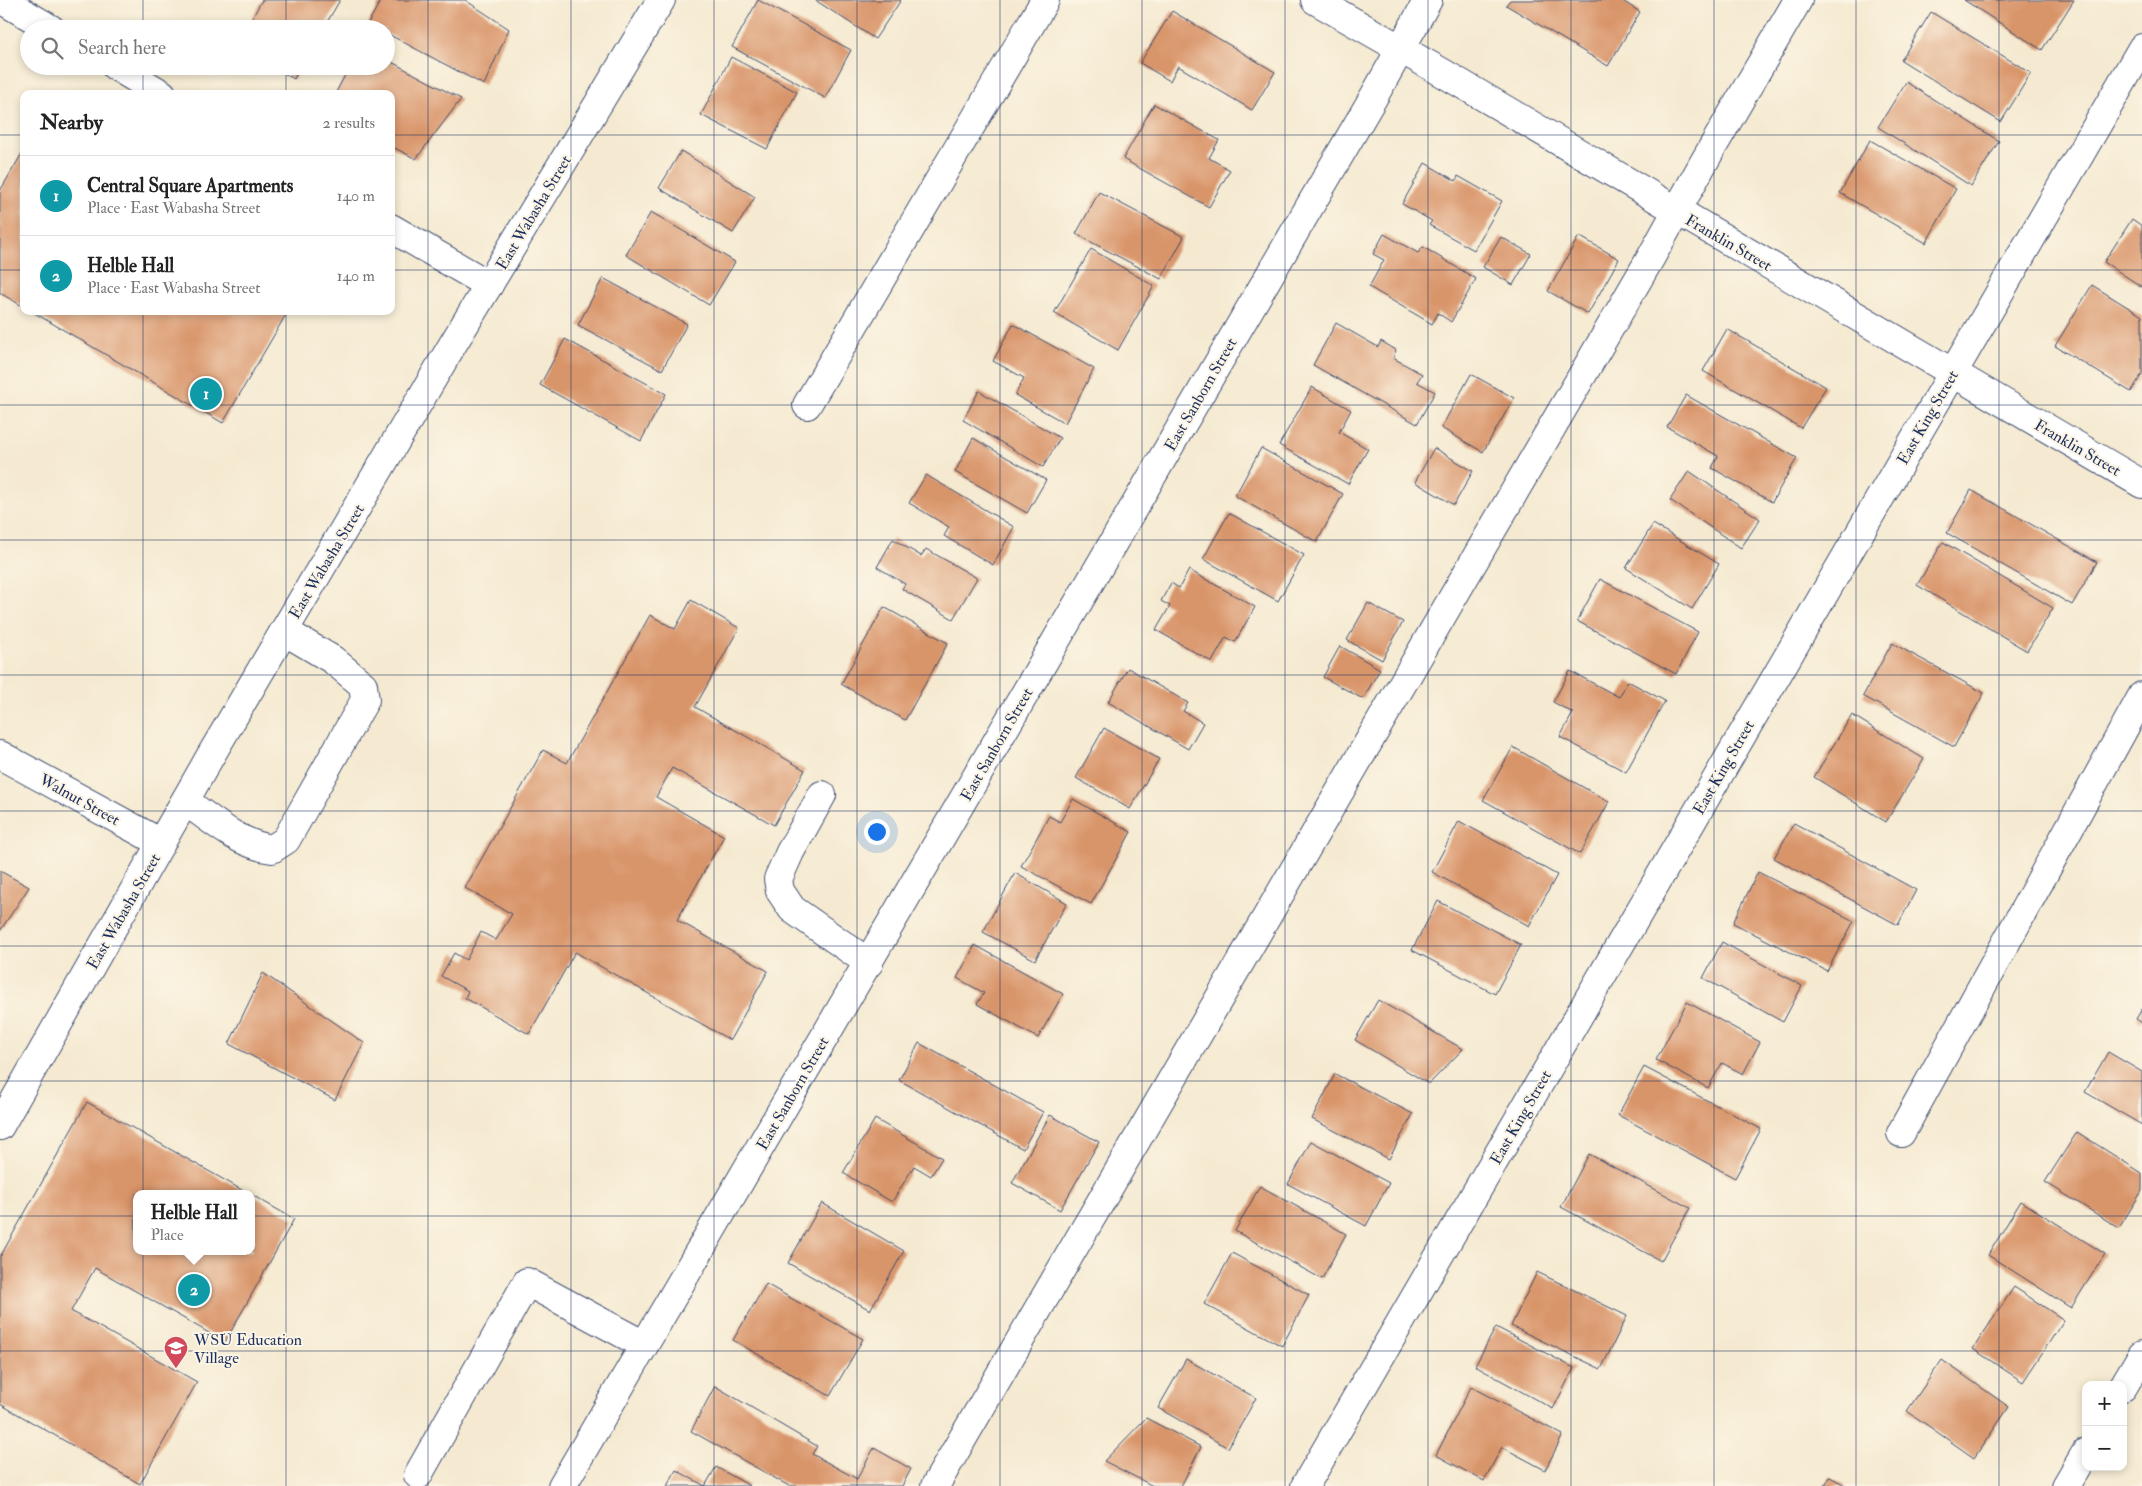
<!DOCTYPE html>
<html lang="en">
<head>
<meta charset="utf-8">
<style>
	:root { --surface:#fff; --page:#f2f2f2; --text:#222; --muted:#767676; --line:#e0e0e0; --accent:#d1495b }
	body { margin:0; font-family:"IM FELL Double Pica",serif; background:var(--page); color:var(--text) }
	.controls { position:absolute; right:15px; bottom:15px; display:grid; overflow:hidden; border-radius:10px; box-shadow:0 2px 8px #0003 }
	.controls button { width:45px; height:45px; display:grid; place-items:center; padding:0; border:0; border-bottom:1px solid var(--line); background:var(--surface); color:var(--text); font:25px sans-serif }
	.you { position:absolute; left:876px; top:831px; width:18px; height:18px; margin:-12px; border:4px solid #fff; border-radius:50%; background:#1a73e8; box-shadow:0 0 0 8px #1a73e833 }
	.badge { display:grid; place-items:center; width:32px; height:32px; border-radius:50%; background:var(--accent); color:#fff; font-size:16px; font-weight:700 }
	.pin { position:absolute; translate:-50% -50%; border:2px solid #fff; box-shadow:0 1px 5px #0006 }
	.popup { position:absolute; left:133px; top:1190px; width:122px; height:65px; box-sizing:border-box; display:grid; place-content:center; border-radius:10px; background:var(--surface); filter:drop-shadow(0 1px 4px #0005); font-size:16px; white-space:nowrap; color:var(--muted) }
	.popup b { font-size:19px; color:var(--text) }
	.popup::after { content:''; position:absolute; left:50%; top:100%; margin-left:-10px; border:10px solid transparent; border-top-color:var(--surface) }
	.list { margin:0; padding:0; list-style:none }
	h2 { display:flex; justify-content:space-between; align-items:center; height:65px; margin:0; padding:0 20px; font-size:21px }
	h2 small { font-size:16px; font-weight:400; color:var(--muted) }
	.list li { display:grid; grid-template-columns:32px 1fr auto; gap:15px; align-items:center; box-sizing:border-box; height:80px; padding:0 20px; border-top:1px solid var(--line) }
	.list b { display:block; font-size:19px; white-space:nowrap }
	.list p { margin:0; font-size:16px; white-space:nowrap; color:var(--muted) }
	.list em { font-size:16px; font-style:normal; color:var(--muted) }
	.icon { flex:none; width:28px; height:28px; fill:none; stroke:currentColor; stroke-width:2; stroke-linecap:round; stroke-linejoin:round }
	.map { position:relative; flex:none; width:2142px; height:1486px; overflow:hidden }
	.search { position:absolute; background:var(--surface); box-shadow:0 2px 8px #0003; left:20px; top:20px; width:375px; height:55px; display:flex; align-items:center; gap:12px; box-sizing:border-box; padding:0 18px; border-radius:28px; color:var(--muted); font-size:19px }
	.panel { position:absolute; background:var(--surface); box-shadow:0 2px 8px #0003; left:20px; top:90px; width:375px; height:225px; border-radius:10px }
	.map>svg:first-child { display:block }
	.building { fill:#d9956b }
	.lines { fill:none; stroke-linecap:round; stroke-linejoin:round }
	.minor-casing { stroke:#3c4b6f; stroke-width:30 }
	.minor { stroke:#fff; stroke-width:28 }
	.grid { fill:none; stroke:#1b2f5e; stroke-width:1; stroke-opacity:0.55 }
	.labels { text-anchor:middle; stroke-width:4; stroke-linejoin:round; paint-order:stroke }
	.street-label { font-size:16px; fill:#1b2f5e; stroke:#fcf5e5 }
	.poi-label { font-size:16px; fill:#1b2f5e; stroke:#fcf5e5; text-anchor:start }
</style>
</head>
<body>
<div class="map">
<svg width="2142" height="1486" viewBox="0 0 2142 1486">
	<rect width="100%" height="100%" fill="#fcf5e5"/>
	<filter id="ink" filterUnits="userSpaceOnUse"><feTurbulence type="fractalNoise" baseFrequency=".02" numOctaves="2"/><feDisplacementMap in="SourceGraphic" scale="10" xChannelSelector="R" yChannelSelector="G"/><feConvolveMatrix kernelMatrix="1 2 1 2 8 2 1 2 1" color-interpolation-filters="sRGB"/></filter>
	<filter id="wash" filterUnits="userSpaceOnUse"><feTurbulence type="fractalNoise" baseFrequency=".0096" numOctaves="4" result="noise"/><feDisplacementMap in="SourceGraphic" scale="20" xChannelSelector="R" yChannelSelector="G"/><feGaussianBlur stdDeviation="1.12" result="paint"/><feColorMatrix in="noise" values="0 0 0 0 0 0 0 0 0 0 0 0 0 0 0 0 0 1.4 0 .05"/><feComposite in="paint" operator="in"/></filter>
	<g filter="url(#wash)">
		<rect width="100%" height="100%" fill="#f5ead1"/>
		<g id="blocks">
			<g class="building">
				<path d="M262,0H340L323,29H246Z"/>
				<path d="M381,0H465L509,29L484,85L386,33V29H379L368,23Z"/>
				<path d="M758,0L851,50L825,98L732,47Z"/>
				<path d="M815,0H901L875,39Z"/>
				<path d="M1510,0H1621L1640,12L1608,66L1506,5Z"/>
				<path d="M1964,0H2074L2042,50Z"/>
				<path d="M1172,11L1275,72L1252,110L1178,66L1170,81L1140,63Z"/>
				<path d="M1931,12L2031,73L2001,122L1901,60Z"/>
				<path d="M731,57L797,92L767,149L701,115Z"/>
				<path d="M386,59L461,99L416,159L391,146V94H335L350,66H386Z"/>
				<path d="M272,66H301L294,79Z"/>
				<path d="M1906,82L1999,141L1971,186L1878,127Z"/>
				<path d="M1154,104L1219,140L1209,158L1230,170L1209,207L1123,159Z"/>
				<path d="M1870,140L1956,189L1926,243L1840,193Z"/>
				<path d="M24,150V307L0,293V191Z"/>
				<path d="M681,151L755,197L733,233L659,188Z"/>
				<path d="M1425,163L1456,181L1458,176L1502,201L1474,250L1429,225L1432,221L1402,204Z"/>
				<path d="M1099,192L1184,237L1161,279L1076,234Z"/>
				<path d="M651,212L735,262L709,305L626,255Z"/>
				<path d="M2132,219L2142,226V287L2104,262Z"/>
				<path d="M1384,234L1418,253L1423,247L1476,279L1451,322L1438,313L1432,324L1369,287L1384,260L1373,254Z"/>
				<path d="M1579,236L1619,259L1588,314L1548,291Z"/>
				<path d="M1501,237L1531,254L1513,285L1483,267Z"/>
				<path d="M1091,249L1154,286L1118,350L1054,313Z"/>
				<path d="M603,278L687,324L662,370L578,325Z"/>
				<path d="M2092,285L2142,316V374L2131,392L2055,346Z"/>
				<path d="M31,311H288L223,423Z"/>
				<path d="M1336,323L1378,347L1381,341L1396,350L1393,358L1422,374L1417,382L1435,392L1417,424L1313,365Z"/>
				<path d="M1013,324L1094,369L1065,423L1015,395L1024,378L993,361Z"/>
				<path d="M1727,329L1826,387L1801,428L1703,371Z"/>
				<path d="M565,339L666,394L641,441L540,385Z"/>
				<path d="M1471,374L1514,398L1483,452L1441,428Z"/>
				<path d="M1312,387L1351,410L1339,432L1368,449L1348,484L1279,445Z"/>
				<path d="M979,391L1060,438L1043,467L963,420Z"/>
				<path d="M1686,395L1797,458L1772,502L1712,468L1718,456L1667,427Z"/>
				<path d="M973,438L1046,480L1027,513L955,472Z"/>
				<path d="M1261,448L1343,494L1317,542L1235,496Z"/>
				<path d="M1434,448L1473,471L1454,505L1415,482Z"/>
				<path d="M1689,471L1760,519L1741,548L1670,500Z"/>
				<path d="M926,475L1014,527L993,565L944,536L949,527L909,503Z"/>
				<path d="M1971,490L2097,562L2072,605L1947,533Z"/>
				<path d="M1229,513L1304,555L1278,601L1203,559Z"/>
				<path d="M1653,524L1719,564L1692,609L1626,568Z"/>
				<path d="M893,539L921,556L926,549L977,578L953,619L902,589L905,584L877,567Z"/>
				<path d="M1943,542L2053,608L2027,651L1917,585Z"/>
				<path d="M1189,570L1255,607L1235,642L1226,637L1212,662L1156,630L1170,606L1161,601L1171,583L1179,588Z"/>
				<path d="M1600,579L1698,632L1676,674L1577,621Z"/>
				<path d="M691,600L739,628L695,707L805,770L774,825L672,768L656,797L724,836L677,920L768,971L730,1040L575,952L529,1034L465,998L468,991L441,976L454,953L466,960L481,932L496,940L512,914L465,888L543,750L567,763L650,615L675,629Z"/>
				<path d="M1368,603L1403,622L1382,660L1347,640Z"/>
				<path d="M884,607L948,643L905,720L841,684Z"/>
				<path d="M1892,643L1984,693L1954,747L1863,696Z"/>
				<path d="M1340,646L1380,669L1363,699L1323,677Z"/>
				<path d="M1128,668L1188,703L1183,711L1203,723L1188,749L1108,702Z"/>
				<path d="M1570,671L1619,697L1628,681L1665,701L1626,772L1560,737L1573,713L1553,702Z"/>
				<path d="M1852,715L1924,759L1886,822L1814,777Z"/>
				<path d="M1104,728L1159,759L1130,809L1076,778Z"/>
				<path d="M1513,747L1609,802L1580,854L1483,800Z"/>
				<path d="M1073,799L1131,832L1091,904L1021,866L1049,816L1060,822Z"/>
				<path d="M1459,821L1557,875L1529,926L1432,872Z"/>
				<path d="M1794,823L1916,890L1898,925L1774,858Z"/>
				<path d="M0,871L29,887L0,931Z"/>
				<path d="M1758,872L1854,921L1827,971L1733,923Z"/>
				<path d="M1015,873L1067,903L1035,960L983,932Z"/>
				<path d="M1438,901L1521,945L1495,994L1412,950Z"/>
				<path d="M1722,942L1802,986L1783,1022L1703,978Z"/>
				<path d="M975,945L1063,994L1038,1038L977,1004L984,993L957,978Z"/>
				<path d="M263,973L364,1043L335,1100L229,1044Z"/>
				<path d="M1378,1000L1463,1049L1429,1084L1355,1040Z"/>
				<path d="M1687,1002L1760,1042L1743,1074L1722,1063L1708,1088L1656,1060Z"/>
				<path d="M2142,1009V1023L2136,1019Z"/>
				<path d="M919,1043L1043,1112L1023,1149L899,1080Z"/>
				<path d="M2108,1052L2142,1072V1125L2085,1092Z"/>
				<path d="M1644,1067L1761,1129L1735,1178L1618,1115Z"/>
				<path d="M1335,1074L1413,1114L1389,1159L1312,1119Z"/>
				<path d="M87,1102L249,1194H136V1251H252V1195L294,1219L225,1342L95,1268L71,1311L197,1382L140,1484L0,1404V1257Z"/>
				<path d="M1050,1115L1099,1142L1060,1210L1012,1183Z"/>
				<path d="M875,1119L942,1158L931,1176L914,1166L892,1202L843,1173Z"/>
				<path d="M2077,1132L2142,1173V1191L2119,1228L2045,1182Z"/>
				<path d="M1311,1141L1389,1183L1366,1226L1288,1184Z"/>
				<path d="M1589,1154L1690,1208L1661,1261L1561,1207Z"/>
				<path d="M1260,1186L1346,1234L1322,1279L1235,1231Z"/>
				<path d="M2021,1201L2105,1254L2071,1308L1988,1255Z"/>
				<path d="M822,1203L904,1251L870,1310L788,1263Z"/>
				<path d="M1232,1253L1309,1295L1282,1346L1204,1304Z"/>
				<path d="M1537,1272L1627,1316L1601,1369L1511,1326Z"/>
				<path d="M766,1284L863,1339L830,1396L733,1340Z"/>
				<path d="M2014,1287L2064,1320L2023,1382L1973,1349Z"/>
				<path d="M1496,1327L1574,1368L1553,1409L1475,1366Z"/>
				<path d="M1186,1359L1256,1398L1228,1448L1158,1408Z"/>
				<path d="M1942,1360L2009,1407L1974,1458L1907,1411Z"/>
				<path d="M715,1386L817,1446L812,1454L857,1479L874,1448L911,1469L902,1486H789L691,1431Z"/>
				<path d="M1471,1387L1563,1435L1545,1470L1502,1447L1484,1481L1436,1455Z"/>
				<path d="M1146,1418L1201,1447L1181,1486H1153L1104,1461Z"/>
				<path d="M716,1467L750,1486H705Z"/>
				<path d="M676,1470L705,1486H667Z"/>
				<path d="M1830,1477L1847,1486H1825Z"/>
			</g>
		</g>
	</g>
	<g filter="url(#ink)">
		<use href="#blocks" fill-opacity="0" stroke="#3c4b6f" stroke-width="1"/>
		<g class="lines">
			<defs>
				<g id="minor">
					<path d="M2,0L51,29"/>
					<path d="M1315,0L1443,73L2142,484"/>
					<path d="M115,66L162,94"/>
					<path d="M391,228L489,285"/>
					<path d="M807,405L1045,0"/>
					<path d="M0,755L161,843"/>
					<path d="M822,795L790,852L778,879L780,891L792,909L869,963"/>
					<path d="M185,801C212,820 238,844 272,849L286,840L365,700L363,685L333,660L284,631"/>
					<path d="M0,1126L211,755L453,344L661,0"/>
					<path d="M1901,1133L2142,696"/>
					<path d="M2123,1387L2142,1355"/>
					<path d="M418,1475L527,1282L644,1345"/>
					<path d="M562,1486L1373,98L1428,0"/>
					<path d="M935,1486L1650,259L1704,162L1798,0"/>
					<path d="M1305,1486L2142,48"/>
					<path d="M2066,1486L2086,1452"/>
				</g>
			</defs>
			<use href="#minor" class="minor-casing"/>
			<use href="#minor" class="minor"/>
		</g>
	</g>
	<path class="grid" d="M143,0V29M286,0V29M428,0V1486M571,0V1486M714,0V1486M857,0V1486M1000,0V1486M1142,0V1486M1285,0V1486M1428,0V1486M1571,0V1486M1714,0V1486M1856,0V1486M1999,0V1486M143,66V94M286,66V94M0,135H24M391,135H2142M0,270H24M391,270H2142M143,311V1486M286,311V1486M0,405H2142M0,540H2142M0,675H2142M0,811H2142M0,946H2142M0,1081H2142M0,1216H2142M0,1351H2142"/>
	<defs>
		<symbol id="university-pin" viewBox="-11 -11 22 30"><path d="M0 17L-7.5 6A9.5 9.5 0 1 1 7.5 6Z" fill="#d1495b" stroke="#fcf5e5"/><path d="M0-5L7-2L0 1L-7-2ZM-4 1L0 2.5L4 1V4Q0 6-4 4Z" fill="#fff"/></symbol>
	</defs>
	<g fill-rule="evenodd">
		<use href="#university-pin" x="162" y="1334" width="28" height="38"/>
	</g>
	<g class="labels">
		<g class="street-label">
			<text transform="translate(533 212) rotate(-59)" y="6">East Wabasha Street</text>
			<text transform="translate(1729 242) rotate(30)" y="6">Franklin Street</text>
			<text transform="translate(1200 394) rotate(-60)" y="6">East Sanborn Street</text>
			<text transform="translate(1927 417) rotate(-60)" y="6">East King Street</text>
			<text transform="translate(2078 447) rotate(30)" y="6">Franklin Street</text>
			<text transform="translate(326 561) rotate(-59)" y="6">East Wabasha Street</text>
			<text transform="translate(996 744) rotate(-60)" y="6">East Sanborn Street</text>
			<text transform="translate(1723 767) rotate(-60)" y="6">East King Street</text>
			<text transform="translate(80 799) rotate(29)" y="6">Walnut Street</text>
			<text transform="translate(123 911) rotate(-60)" y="6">East Wabasha Street</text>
			<text transform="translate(792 1093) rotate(-60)" y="6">East Sanborn Street</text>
			<text transform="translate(1520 1117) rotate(-60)" y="6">East King Street</text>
		</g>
		<g class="poi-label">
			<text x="194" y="1345">WSU Education<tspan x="194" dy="18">Village</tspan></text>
		</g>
	</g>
</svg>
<div class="controls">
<button>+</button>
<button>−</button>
</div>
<div class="you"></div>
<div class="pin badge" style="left:206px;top:394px;background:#0f9aa8">1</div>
<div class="pin badge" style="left:194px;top:1290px;background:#0f9aa8">2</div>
<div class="popup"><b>Helble Hall</b>Place</div>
<div class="search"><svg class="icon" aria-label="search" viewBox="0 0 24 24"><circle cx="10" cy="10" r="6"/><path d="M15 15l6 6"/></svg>Search here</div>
<section class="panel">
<h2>Nearby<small>2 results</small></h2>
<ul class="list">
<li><span class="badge" style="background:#0f9aa8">1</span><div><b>Central Square Apartments</b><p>Place · East Wabasha Street</p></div><em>140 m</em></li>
<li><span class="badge" style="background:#0f9aa8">2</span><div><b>Helble Hall</b><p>Place · East Wabasha Street</p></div><em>140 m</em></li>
</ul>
</section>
</div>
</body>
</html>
